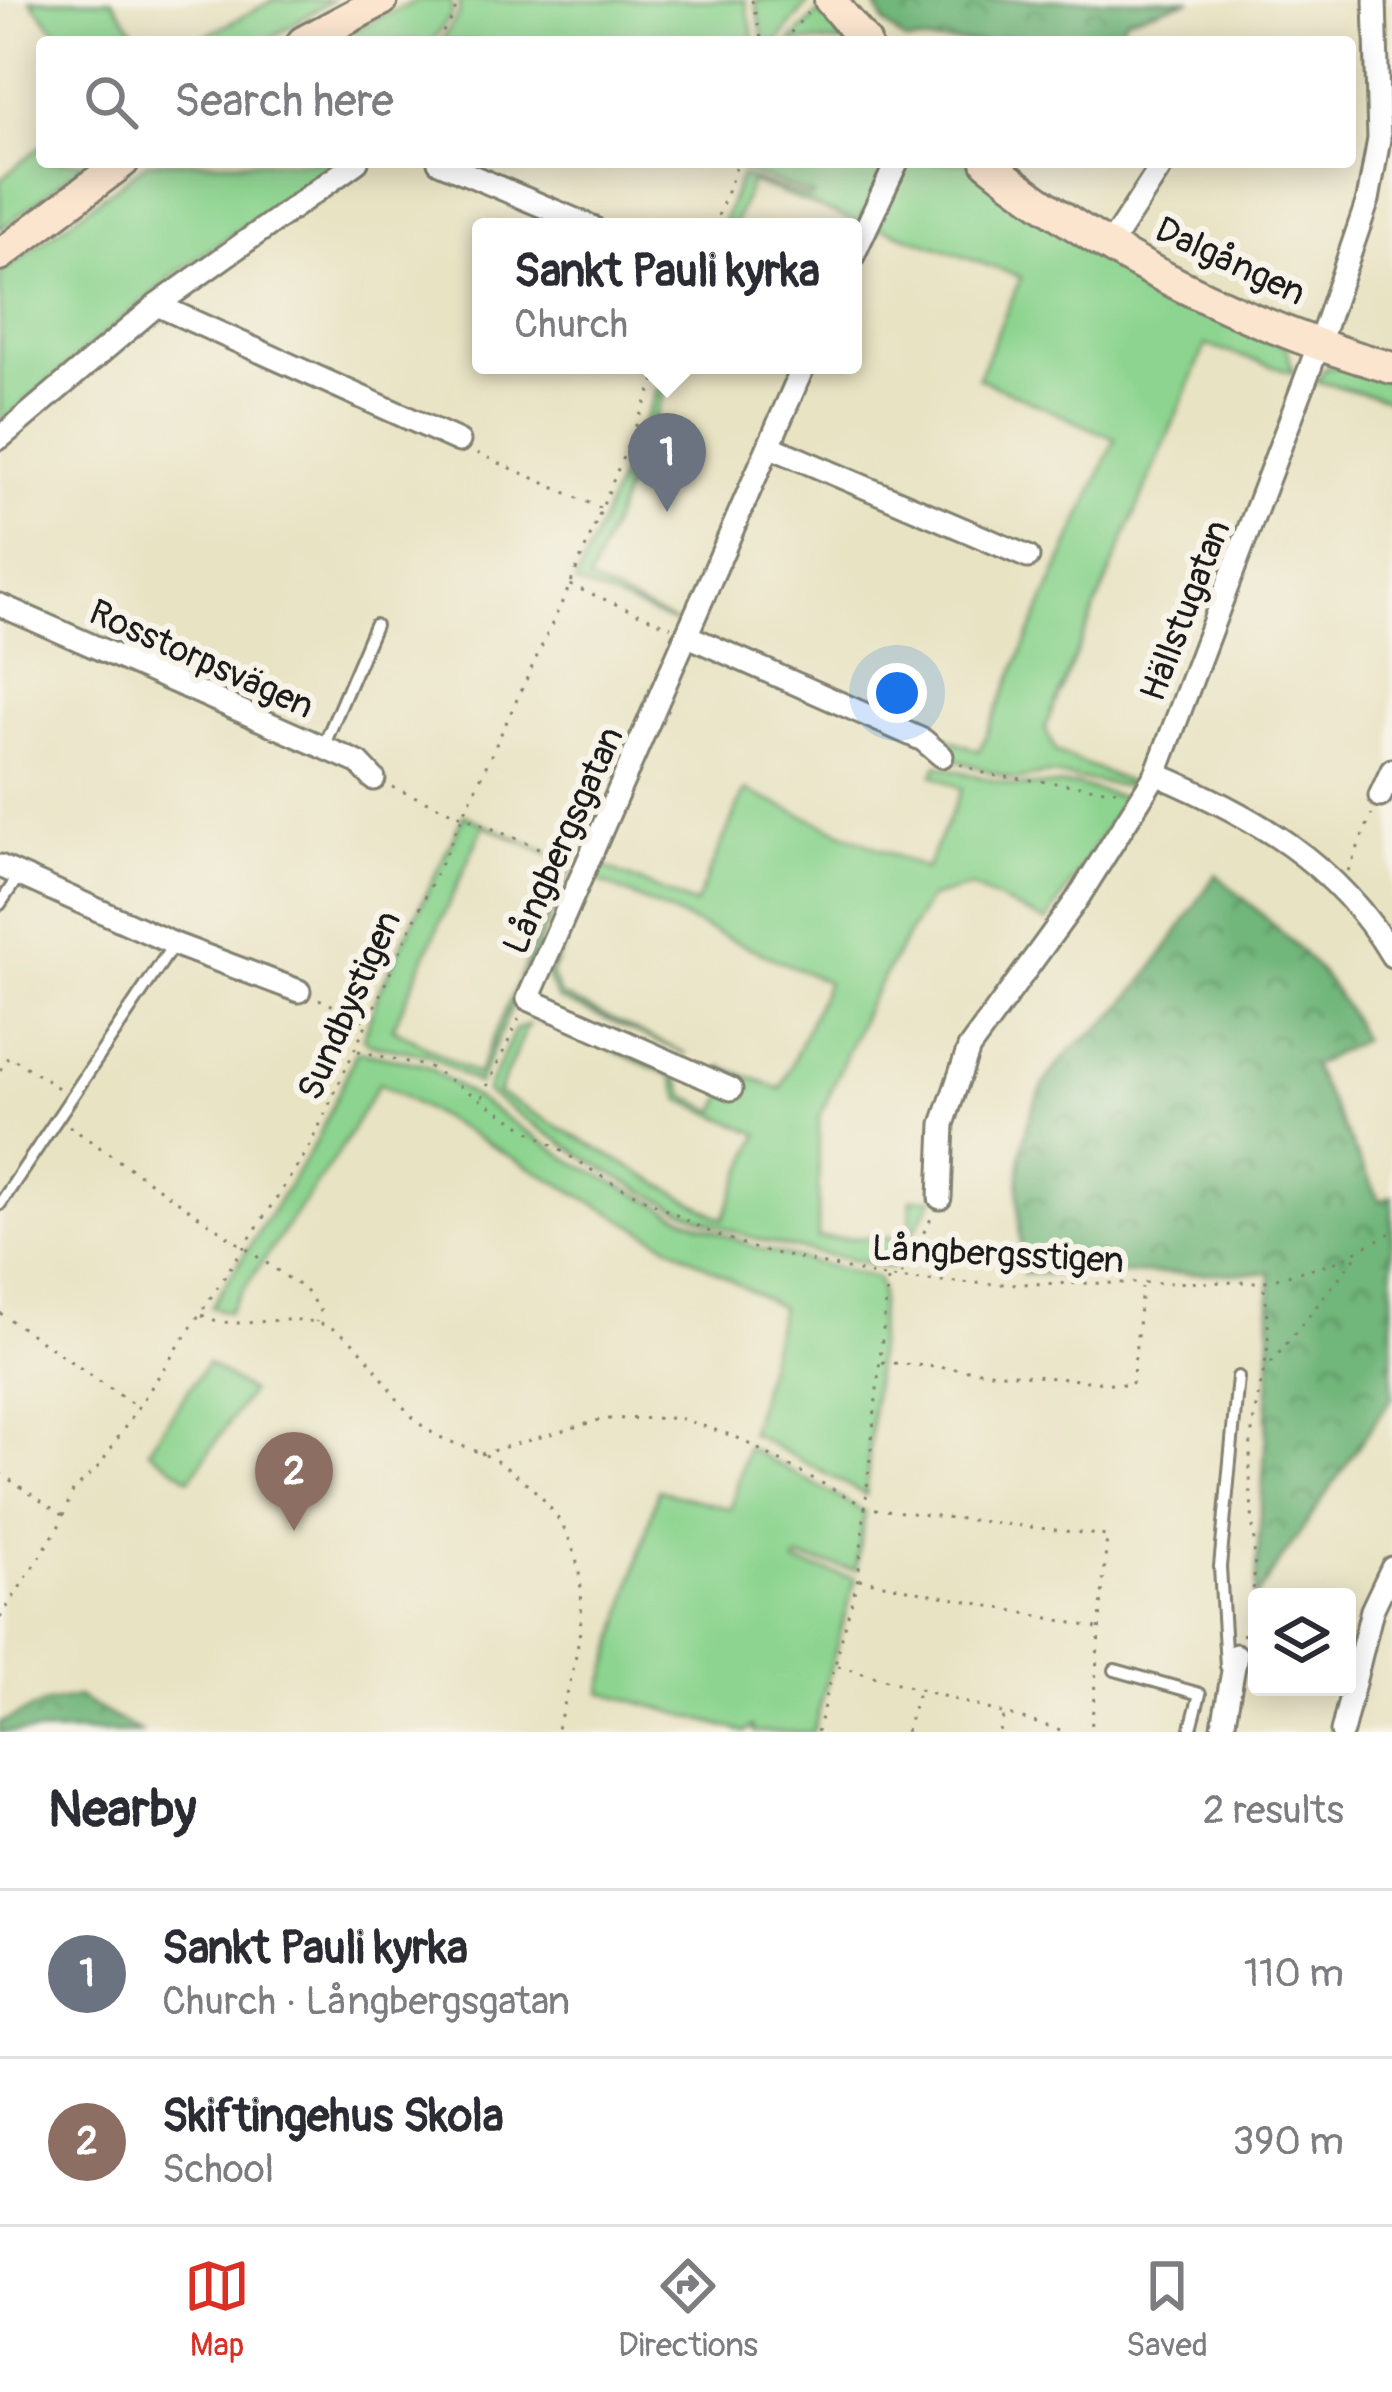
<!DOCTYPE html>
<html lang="en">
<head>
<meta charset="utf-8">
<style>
	:root { --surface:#fff; --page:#f2f2f3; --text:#2b2b33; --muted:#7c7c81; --line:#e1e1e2; --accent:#d93025 }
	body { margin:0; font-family:Pangolin,sans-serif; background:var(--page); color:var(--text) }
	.controls { position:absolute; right:36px; bottom:36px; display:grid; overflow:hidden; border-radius:12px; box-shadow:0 6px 30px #0003 }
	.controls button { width:108px; height:108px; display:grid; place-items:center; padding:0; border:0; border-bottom:3px solid var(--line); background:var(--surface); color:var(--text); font:60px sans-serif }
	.you { position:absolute; left:897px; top:693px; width:42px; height:42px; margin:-30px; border:9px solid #fff; border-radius:50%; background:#1a73e8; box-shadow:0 0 0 18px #1a73e833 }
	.badge { display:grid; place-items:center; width:78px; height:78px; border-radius:50%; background:var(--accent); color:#fff; font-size:39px; font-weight:700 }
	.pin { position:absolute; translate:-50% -99px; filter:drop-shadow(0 3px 6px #0008) }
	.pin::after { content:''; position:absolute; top:63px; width:42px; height:36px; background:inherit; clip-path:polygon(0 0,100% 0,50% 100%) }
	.popup { position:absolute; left:472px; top:218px; width:390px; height:156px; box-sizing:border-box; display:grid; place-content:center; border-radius:12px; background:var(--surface); filter:drop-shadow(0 3px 9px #0005); font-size:39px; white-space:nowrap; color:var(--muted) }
	.popup b { font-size:45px; color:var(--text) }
	.popup::after { content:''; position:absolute; left:50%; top:100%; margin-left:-24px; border:24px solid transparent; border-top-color:var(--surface) }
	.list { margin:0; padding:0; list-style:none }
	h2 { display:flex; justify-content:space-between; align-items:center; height:156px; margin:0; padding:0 48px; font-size:51px }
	h2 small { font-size:39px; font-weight:400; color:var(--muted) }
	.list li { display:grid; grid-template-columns:78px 1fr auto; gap:36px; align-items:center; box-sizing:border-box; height:168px; padding:0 48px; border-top:3px solid var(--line) }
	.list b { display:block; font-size:45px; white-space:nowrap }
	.list p { margin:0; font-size:39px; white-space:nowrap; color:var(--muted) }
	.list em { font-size:39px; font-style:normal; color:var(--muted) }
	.icon { flex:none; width:66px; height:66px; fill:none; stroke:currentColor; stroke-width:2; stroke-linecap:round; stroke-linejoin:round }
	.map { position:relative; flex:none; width:1392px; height:1732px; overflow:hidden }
	.search { position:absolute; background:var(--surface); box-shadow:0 6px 30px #0003; left:36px; right:36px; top:36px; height:132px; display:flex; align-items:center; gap:30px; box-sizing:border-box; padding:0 42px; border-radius:12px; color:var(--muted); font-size:45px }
	.sheet { height:492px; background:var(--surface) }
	nav { display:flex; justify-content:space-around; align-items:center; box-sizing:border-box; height:168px; border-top:3px solid var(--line); background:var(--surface); font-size:33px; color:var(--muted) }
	nav a { display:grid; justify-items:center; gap:6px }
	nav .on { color:var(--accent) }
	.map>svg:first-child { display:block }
	.green { fill:#8cd48f; stroke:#547856; stroke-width:3; fill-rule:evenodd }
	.forest { fill:url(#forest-crowns); stroke:#46694b; stroke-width:3 }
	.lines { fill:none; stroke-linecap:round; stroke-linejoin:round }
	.lane-casing { stroke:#828070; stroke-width:16 }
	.street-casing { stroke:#828070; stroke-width:27 }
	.secondary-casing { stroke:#828070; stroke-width:36 }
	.path { stroke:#828070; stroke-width:3; stroke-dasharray:3 9; stroke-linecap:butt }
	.lane { stroke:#fff; stroke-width:10 }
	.street { stroke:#fff; stroke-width:21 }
	.secondary { stroke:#fbe5cf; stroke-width:30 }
	.labels { text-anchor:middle; stroke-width:12; stroke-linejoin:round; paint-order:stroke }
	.street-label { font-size:36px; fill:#1c1c1c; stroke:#f7f3e8 }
</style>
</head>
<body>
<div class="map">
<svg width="1392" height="1732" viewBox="0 0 1392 1732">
	<defs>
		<pattern id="forest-crowns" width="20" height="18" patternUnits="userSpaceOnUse" patternTransform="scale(3)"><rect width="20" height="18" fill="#71b67a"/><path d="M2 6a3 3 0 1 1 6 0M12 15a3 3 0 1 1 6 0" fill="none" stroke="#5c9363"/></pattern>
	</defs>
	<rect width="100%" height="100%" fill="#f7f3e8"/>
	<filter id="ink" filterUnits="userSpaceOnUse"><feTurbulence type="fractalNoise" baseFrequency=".00833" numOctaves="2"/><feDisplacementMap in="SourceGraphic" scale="24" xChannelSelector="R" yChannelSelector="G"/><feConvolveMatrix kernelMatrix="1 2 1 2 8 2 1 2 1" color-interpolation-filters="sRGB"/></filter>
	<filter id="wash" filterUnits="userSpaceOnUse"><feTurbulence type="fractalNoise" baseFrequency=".004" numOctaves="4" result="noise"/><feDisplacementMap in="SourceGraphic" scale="48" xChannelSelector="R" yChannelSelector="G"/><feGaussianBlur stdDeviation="2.7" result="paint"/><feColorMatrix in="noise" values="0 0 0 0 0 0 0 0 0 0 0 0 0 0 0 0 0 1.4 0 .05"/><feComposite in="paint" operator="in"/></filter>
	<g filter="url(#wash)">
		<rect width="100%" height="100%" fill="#e8e3c3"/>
		<g class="green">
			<path d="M30,0H112L142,42H65Z"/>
			<path d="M274,0H332L265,42H194Z"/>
			<path d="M418,0H451L452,13L432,42H329Z"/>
			<path d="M459,0H745L755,42H440L459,14Z"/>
			<path d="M755,0H808L809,1L777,42H764Z"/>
			<path d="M818,13L823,15L848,42H790Z"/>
			<path d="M42,145V162H87L0,230V180Z"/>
			<path d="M149,162H337L176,273L0,423V274Z"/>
			<path d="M745,162H887L859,223L752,182L733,227H721L741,176L811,199L813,195L742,170Z"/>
			<path d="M911,162H965L1083,243L1287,348L1293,373L1206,345L1045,727L1056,752L1133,784L1130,787L1047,774L1015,780L941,755L949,739L979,751L1115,439L978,378L1021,277L879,227L853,285L894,186Z"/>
			<path d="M668,365H676L589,581L678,624L575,583Z"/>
			<path d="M1341,366L1392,383V401L1316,381L1326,368Z"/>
			<path d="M937,765L1013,786L1076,785L1125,798L1047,922L970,887L929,898L868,1004L819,1119L818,1238H910L911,1199L934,1198C918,1221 908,1246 892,1268C849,1259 806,1252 764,1241C664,1212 571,1151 486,1092L515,1030L528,1025L498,1093L723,1219L759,1134L681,1100L672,1076L550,1023L537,1022L548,1018L676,1073L686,1097L716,1111L734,1078L720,1066L781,1089L827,982L594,879L551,974L560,995L687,1054L558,999L547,978L592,871L600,865L695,905L745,790L926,869L962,789L933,775Z"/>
			<path d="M464,815L574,864L478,1084L428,1055L370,1044L363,1037L378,994ZM484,825L570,863L477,1075L393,1028Z"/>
			<path d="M357,1051L425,1065L570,1160L682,1217L757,1248L877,1278L881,1290L866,1495L750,1433L781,1308L379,1083L342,1147L228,1312L211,1307L316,1142Z"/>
			<path d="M207,1363L250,1392L190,1479L148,1450Z"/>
			<path d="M747,1447L865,1512L856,1570L798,1558L795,1563L855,1578L813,1732H754L752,1726L745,1732L601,1692L658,1490L731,1509Z"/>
		</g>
		<g class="forest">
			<path d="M873,0H1191L1127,18L1111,42H906L885,24Z"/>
			<path d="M1216,874C1272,925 1333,968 1362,1040L1312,1066L1380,1201L1392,1196V1397L1255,1599L1270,1373V1273L1023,1274C1016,1197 1009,1114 1068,1053C1080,1040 1098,1031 1111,1018C1152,976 1183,922 1216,874Z"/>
			<path d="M78,1697L140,1732H0V1723L43,1704Z"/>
		</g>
	</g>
	<g filter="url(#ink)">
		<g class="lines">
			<defs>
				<g id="lane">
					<path d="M323,747L375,625"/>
					<path d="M0,904L20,874"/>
					<path d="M0,1204L174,944"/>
					<path d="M1226,1666L1220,1567L1238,1377"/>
					<path d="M1115,1670L1200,1694L1190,1732"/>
				</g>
				<g id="street">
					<path d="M439,162L592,227"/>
					<path d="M1110,245L1164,162"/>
					<path d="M853,256L897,162"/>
					<path d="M157,305L459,441"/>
					<path d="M0,438L157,305L357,162"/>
					<path d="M769,446L1028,557"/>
					<path d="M0,605L359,763L374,779"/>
					<path d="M688,636L923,740L942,756"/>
					<path d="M1156,774C1252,815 1337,862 1392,956"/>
					<path d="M1380,796L1392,770"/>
					<path d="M0,866L174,944L299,991"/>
					<path d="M731,1089L528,999L804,365"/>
					<path d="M940,1198L943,1124L969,1048L1076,901L1156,774L1319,344L1368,200L1379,139L1375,0"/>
					<path d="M1222,1732L1236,1655"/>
					<path d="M1342,1732L1372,1610L1392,1568"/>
				</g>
				<g id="secondary">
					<path d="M830,0L865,42"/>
					<path d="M303,42L382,0"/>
					<path d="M987,162C1103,256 1249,327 1392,368"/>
					<path d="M0,255L123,162"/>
				</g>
			</defs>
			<use href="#lane" class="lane-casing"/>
			<use href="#street" class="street-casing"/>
			<use href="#secondary" class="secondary-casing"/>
			<g class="path">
				<path d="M752,0L762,42"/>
				<path d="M436,42L455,14V0"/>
				<path d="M783,42L807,13"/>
				<path d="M714,227L738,162"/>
				<path d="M477,453L600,508"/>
				<path d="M570,585L671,627"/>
				<path d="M960,764L990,775L1121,791"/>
				<path d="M392,787L565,859"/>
				<path d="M1348,871L1372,814"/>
				<path d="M319,999L364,1020"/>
				<path d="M358,1051L429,1067L609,1181L710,1232L756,1249L888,1278L995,1284L1262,1282L1339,1261L1392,1232"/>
				<path d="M0,1070L9,1056L60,1089"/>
				<path d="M482,1097L519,1019"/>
				<path d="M69,1126L304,1289L320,1310L316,1322"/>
				<path d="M901,1275L933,1215"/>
				<path d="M0,1313L137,1407"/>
				<path d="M202,1315C239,1335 286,1309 327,1326C371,1344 385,1394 420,1424C444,1445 475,1446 501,1464C608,1534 588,1627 556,1732"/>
				<path d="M882,1362L1132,1385L1142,1287"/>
				<path d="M1271,1363L1358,1254"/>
				<path d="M481,1454L603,1419L679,1418L736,1437L868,1508L1107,1536L1091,1732"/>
				<path d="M0,1473L62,1515"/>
				<path d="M859,1579L1097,1628"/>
				<path d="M0,1618L58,1528L73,1491L100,1465L308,1150L570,585L661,365"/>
				<path d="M1243,1636C1267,1567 1245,1509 1251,1441C1257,1377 1278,1354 1263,1285"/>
				<path d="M838,1666L1068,1732"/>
				<path d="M817,1732L858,1578L888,1280"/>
				<path d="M906,1732L919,1689"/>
				<path d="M1000,1732L1004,1716"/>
			</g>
			<use href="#lane" class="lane"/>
			<use href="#street" class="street"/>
			<use href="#secondary" class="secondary"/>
		</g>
	</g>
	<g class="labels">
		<g class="street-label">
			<text transform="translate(1231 260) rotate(25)" y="13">Dalgången</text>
			<text transform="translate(1184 610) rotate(-69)" y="13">Hällstugatan</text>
			<text transform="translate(202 658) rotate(24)" y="13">Rosstorpsvägen</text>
			<text transform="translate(562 840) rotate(-66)" y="13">Långbergsgatan</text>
			<text transform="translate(348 1005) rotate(-66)" y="13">Sundbystigen</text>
			<text transform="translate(998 1253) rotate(3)" y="13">Långbergsstigen</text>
		</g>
	</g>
</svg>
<div class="controls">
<button><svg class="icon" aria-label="layers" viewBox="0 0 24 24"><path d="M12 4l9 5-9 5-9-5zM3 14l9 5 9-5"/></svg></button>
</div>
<div class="you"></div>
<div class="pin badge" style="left:667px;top:512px;background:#6b7280">1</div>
<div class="popup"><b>Sankt Pauli kyrka</b>Church</div>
<div class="pin badge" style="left:294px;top:1531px;background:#8d6e63">2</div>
<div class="search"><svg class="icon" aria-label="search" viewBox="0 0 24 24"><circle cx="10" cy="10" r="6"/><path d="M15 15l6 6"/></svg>Search here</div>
</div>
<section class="sheet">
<h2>Nearby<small>2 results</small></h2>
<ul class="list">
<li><span class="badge" style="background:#6b7280">1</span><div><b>Sankt Pauli kyrka</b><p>Church · Långbergsgatan</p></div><em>110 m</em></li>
<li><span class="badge" style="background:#8d6e63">2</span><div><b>Skiftingehus Skola</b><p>School</p></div><em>390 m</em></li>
</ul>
</section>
<nav>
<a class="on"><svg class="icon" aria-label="map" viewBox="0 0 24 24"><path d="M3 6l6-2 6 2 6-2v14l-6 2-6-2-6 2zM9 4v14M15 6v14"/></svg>Map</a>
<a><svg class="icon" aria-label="directions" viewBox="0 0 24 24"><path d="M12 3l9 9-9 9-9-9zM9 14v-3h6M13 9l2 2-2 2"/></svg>Directions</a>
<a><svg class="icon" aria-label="saved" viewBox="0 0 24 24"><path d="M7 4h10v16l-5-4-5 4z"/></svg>Saved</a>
</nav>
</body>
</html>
